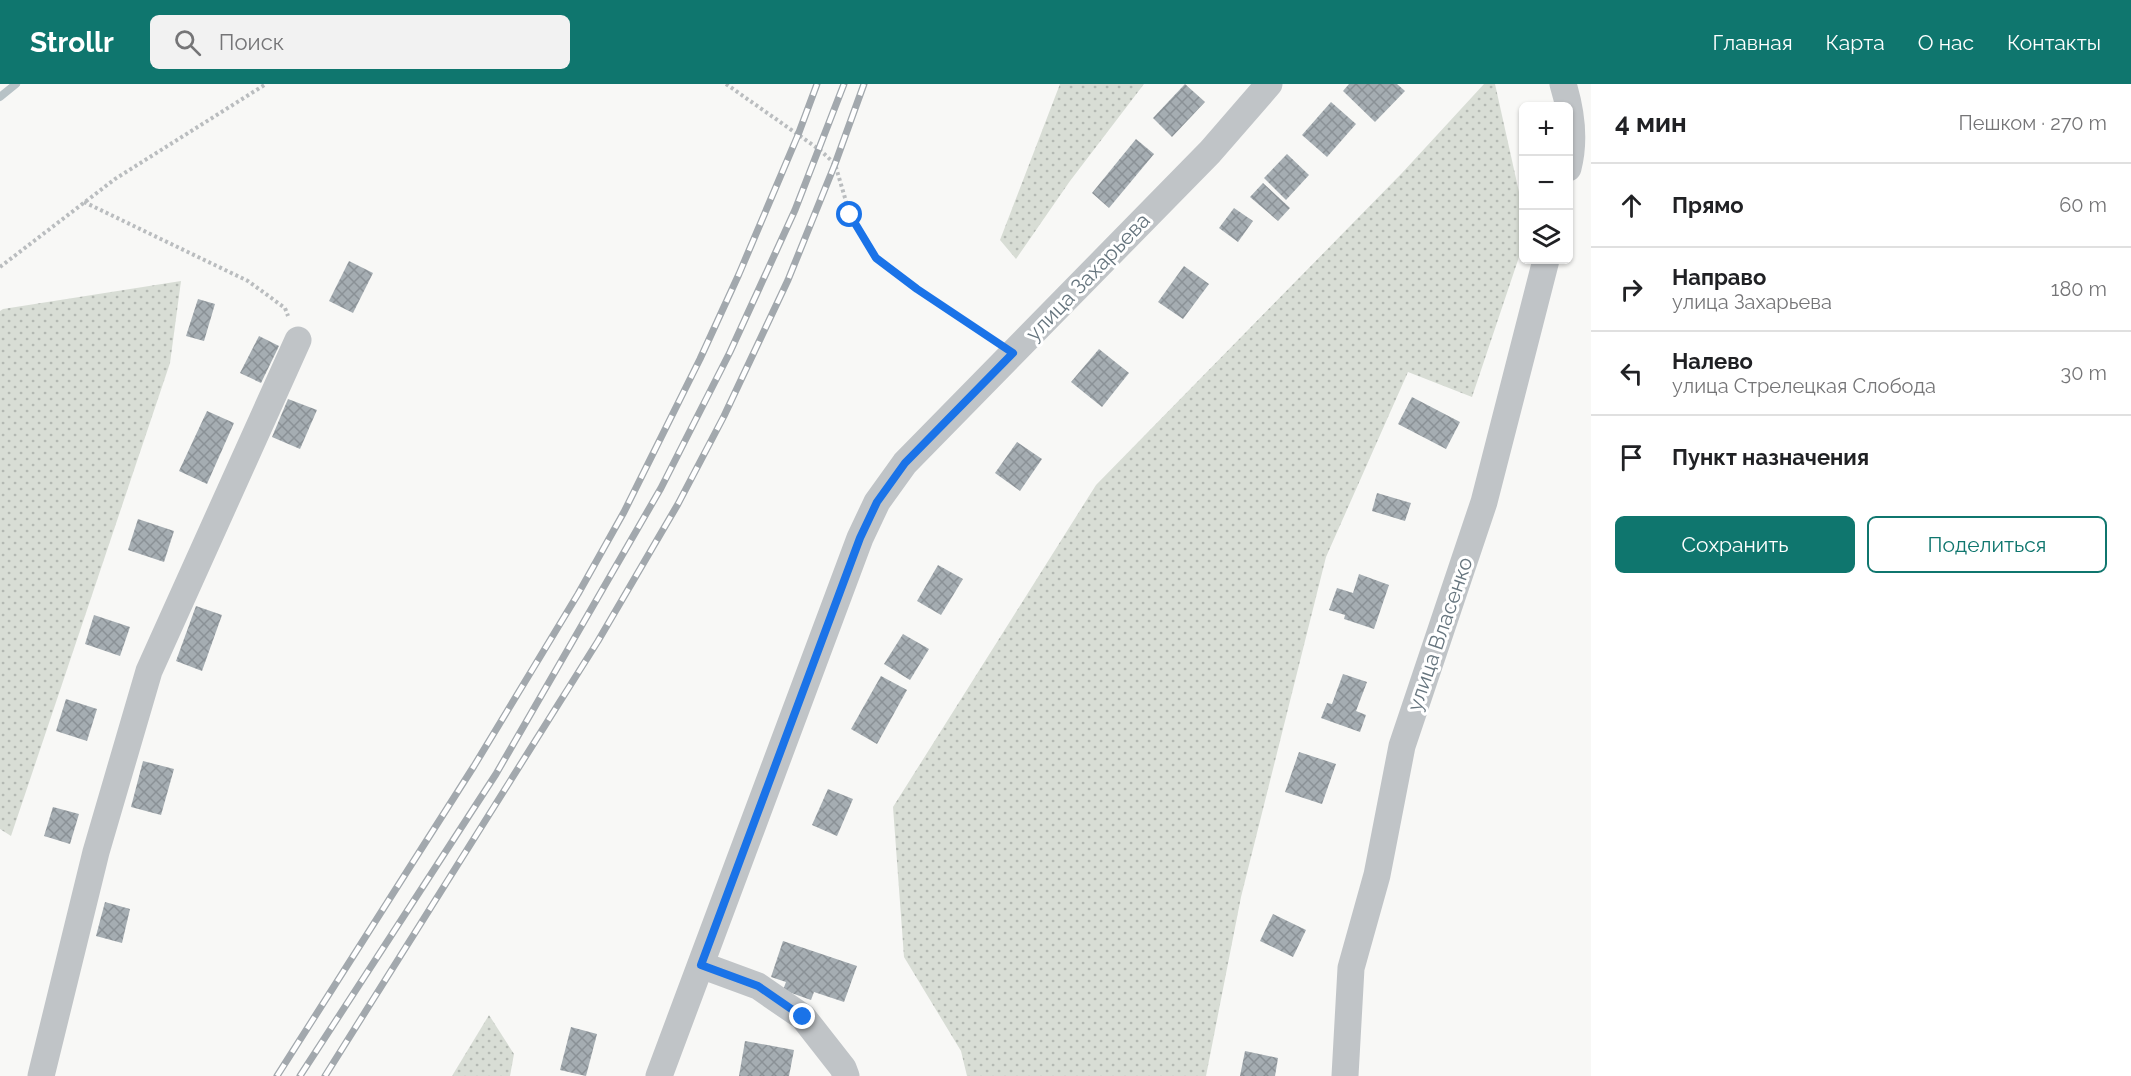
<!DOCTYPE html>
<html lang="ru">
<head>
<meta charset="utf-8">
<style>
	:root { --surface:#fff; --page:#f2f2f2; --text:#202124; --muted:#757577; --line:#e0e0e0; --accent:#0f766e }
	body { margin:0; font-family:Raleway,sans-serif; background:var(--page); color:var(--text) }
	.controls { position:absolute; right:18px; top:18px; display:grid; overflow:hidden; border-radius:9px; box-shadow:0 2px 4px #0004 }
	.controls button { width:54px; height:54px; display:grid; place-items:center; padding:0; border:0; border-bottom:2px solid var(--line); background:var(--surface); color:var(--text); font:30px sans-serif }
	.stop { position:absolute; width:18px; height:18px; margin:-14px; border:4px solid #1a73e8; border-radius:50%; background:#fff }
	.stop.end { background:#1a73e8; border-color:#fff; box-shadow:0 2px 6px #0008 }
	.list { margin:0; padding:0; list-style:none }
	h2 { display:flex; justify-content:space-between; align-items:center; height:78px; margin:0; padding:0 24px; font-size:26px }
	h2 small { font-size:20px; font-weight:400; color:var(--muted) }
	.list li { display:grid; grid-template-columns:39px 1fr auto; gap:18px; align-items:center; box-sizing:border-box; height:84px; padding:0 24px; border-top:2px solid var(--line) }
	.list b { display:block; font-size:22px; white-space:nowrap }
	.list p { margin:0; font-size:20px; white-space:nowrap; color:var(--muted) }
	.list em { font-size:20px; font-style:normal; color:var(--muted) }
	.actions { display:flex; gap:12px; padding:18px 24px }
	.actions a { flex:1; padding:14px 0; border:2px solid var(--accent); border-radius:9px; text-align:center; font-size:21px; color:var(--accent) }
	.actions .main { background:var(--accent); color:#fff }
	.icon { flex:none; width:33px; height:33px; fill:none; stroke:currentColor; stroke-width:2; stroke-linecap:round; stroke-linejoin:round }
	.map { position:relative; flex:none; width:1591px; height:992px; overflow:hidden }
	header { display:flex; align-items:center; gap:36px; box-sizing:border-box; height:84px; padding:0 30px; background:var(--accent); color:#fff }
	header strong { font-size:28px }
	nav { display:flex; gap:33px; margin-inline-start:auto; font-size:21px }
	.search { width:420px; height:54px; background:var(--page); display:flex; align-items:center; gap:15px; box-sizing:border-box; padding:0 21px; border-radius:9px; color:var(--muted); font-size:22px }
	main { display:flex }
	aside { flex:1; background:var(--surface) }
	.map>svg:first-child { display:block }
	.garden { fill:url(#garden-dots) }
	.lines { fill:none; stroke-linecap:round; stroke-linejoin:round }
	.stream { stroke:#b7c2c6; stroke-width:8 }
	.building { fill:url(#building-cross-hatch) }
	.path { stroke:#babdbf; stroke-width:4; stroke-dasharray:3 3; stroke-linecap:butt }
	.minor { stroke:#c0c4c7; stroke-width:27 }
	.rail-casing { stroke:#a2a8ad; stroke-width:7 }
	.rail { stroke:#fff; stroke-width:4.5; stroke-dasharray:14; stroke-linecap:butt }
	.route { stroke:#1a73e8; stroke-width:8 }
	.labels { text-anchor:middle; stroke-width:6; stroke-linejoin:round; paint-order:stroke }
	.street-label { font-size:21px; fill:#66757e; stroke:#fff }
</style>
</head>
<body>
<header>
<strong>Strollr</strong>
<div class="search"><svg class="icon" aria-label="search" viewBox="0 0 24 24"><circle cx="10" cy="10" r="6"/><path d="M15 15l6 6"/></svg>Поиск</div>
<nav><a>Главная</a><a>Карта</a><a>О нас</a><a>Контакты</a></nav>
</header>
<main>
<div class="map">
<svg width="1591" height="992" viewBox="0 0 1591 992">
	<defs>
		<pattern id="garden-dots" width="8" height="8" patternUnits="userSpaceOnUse" patternTransform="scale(1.5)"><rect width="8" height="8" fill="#d8ddd5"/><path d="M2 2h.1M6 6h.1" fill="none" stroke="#b3b8b2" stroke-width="1.8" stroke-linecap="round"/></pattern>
		<pattern id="building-cross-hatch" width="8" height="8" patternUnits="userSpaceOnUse" patternTransform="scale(1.5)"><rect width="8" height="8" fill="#a5adb2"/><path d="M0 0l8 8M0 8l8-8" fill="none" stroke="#8a9196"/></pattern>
	</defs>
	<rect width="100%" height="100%" fill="#f8f8f6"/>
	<g class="garden">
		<path d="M1060,0H1144L1070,97L1016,175L1000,156Z"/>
		<path d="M1484,0H1495L1523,126V145L1519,173L1472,313L1408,288L1326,473L1241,813L1206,992H967L961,967L904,873L893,723L1096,401L1402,89Z"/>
		<path d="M181,197L170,279L11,752L0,745V227L3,225Z"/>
		<path d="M489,931L514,970L510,992H452Z"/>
	</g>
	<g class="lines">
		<path class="stream" d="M0,13L16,0"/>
	</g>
	<g class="building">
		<path d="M1185,0L1205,18L1172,53L1153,34Z"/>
		<path d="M1349,0H1397L1405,7L1375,38L1343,7Z"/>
		<path d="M1331,18L1356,40L1327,73L1302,51Z"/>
		<path d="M1136,55L1154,70L1109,124L1092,109Z"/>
		<path d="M1287,70L1309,91L1286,116L1264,94Z"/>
		<path d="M1263,99L1290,124L1278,137L1250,113Z"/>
		<path d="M1234,124L1253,137L1238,158L1219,144Z"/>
		<path d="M349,177L373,189L353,229L329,217Z"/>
		<path d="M1184,182L1209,200L1183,235L1158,218Z"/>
		<path d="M198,215L215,220L204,257L186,252Z"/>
		<path d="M259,252L279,262L261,299L240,289Z"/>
		<path d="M1099,265L1129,289L1102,323L1071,298Z"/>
		<path d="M1412,313L1460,338L1446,365L1398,340Z"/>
		<path d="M288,315L317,326L300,365L272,353Z"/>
		<path d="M207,327L234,339L207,400L179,387Z"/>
		<path d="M1017,358L1042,375L1020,407L995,389Z"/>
		<path d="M1377,409L1411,419L1405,437L1372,427Z"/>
		<path d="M138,435L174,447L164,478L128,466Z"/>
		<path d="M938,481L963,495L941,531L917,517Z"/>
		<path d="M1359,490L1389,501L1374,545L1344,535L1345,531L1329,526L1337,504L1353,509Z"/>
		<path d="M196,522L222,531L202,587L176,577Z"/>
		<path d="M94,531L130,543L120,572L85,560Z"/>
		<path d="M903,550L929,565L910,596L884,580Z"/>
		<path d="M1343,590L1367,598L1356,627L1366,631L1360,648L1321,634L1327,619L1332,620Z"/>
		<path d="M881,592L907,606L877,660L851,645Z"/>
		<path d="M66,615L97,625L87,657L56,647Z"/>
		<path d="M1299,668L1336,680L1322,720L1285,708Z"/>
		<path d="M143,677L174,685L161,731L131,723Z"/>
		<path d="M828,705L853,715L837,752L812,741Z"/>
		<path d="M53,723L79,730L70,760L44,752Z"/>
		<path d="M105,818L130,825L122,859L96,852Z"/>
		<path d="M1273,830L1306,846L1293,873L1260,857Z"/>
		<path d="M783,857L857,882L844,918L814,908L811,916L783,906L786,898L771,893Z"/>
		<path d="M571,943L597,950L586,992L560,986Z"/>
		<path d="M745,957L794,966L789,992H739Z"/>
		<path d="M1245,967L1278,974L1275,992H1240Z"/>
	</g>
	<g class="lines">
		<g class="path">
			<path d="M726,0L820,66L835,80L850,131L876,174L917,205L993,255"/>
			<path d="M84,118L248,197L285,224L288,232"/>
			<path d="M0,183L115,95L266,0"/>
		</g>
		<g class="minor">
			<path d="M1563,0C1571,26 1575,57 1568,84"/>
			<path d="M701,881L758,902L803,933L843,984L846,992"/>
			<path d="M41,992L96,768L149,587L298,256"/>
			<path d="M659,992L860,454L877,418L905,379L1210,68L1269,0"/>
			<path d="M1345,992L1351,884L1377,791L1402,662L1484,418L1546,176"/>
		</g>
		<defs>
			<g id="rail">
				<path d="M277,992L474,682L578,510L624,428L700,275L739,190L798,51L817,0"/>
				<path d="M300,992L496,690L661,404L730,268L795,126L844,0"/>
				<path d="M325,992L598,557L678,420L724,332L788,196L835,80L864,0"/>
			</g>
		</defs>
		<use href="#rail" class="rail-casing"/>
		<use href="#rail" class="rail"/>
	</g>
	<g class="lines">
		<path class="route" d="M803,933L758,902L701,881L860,454L877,418L905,379L1013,269L917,205L876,174L850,131"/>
	</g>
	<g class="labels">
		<g class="street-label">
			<text transform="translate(1088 193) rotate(-46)" y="7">улица Захарьева</text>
			<text transform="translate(1440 550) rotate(-71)" y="7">улица Власенко</text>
		</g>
	</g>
</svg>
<div class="controls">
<button>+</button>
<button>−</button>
<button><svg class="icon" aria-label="layers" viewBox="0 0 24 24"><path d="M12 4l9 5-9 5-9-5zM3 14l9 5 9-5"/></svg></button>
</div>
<div class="stop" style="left:850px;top:131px"></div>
<div class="stop end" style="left:803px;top:933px"></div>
</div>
<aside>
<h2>4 мин<small>Пешком · 270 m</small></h2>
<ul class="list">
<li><svg class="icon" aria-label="ahead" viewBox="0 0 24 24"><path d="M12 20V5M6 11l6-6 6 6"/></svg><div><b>Прямо</b></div><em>60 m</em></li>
<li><svg class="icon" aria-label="right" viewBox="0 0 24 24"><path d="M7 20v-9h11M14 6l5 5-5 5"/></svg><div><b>Направо</b><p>улица Захарьева</p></div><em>180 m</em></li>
<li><svg class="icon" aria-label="left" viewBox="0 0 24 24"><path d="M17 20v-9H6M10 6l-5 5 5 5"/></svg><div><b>Налево</b><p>улица Стрелецкая Слобода</p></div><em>30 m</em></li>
<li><svg class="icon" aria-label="arrive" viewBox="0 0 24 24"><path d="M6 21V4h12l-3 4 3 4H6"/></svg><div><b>Пункт назначения</b></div></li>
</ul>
<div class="actions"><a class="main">Сохранить</a><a>Поделиться</a></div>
</aside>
</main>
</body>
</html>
